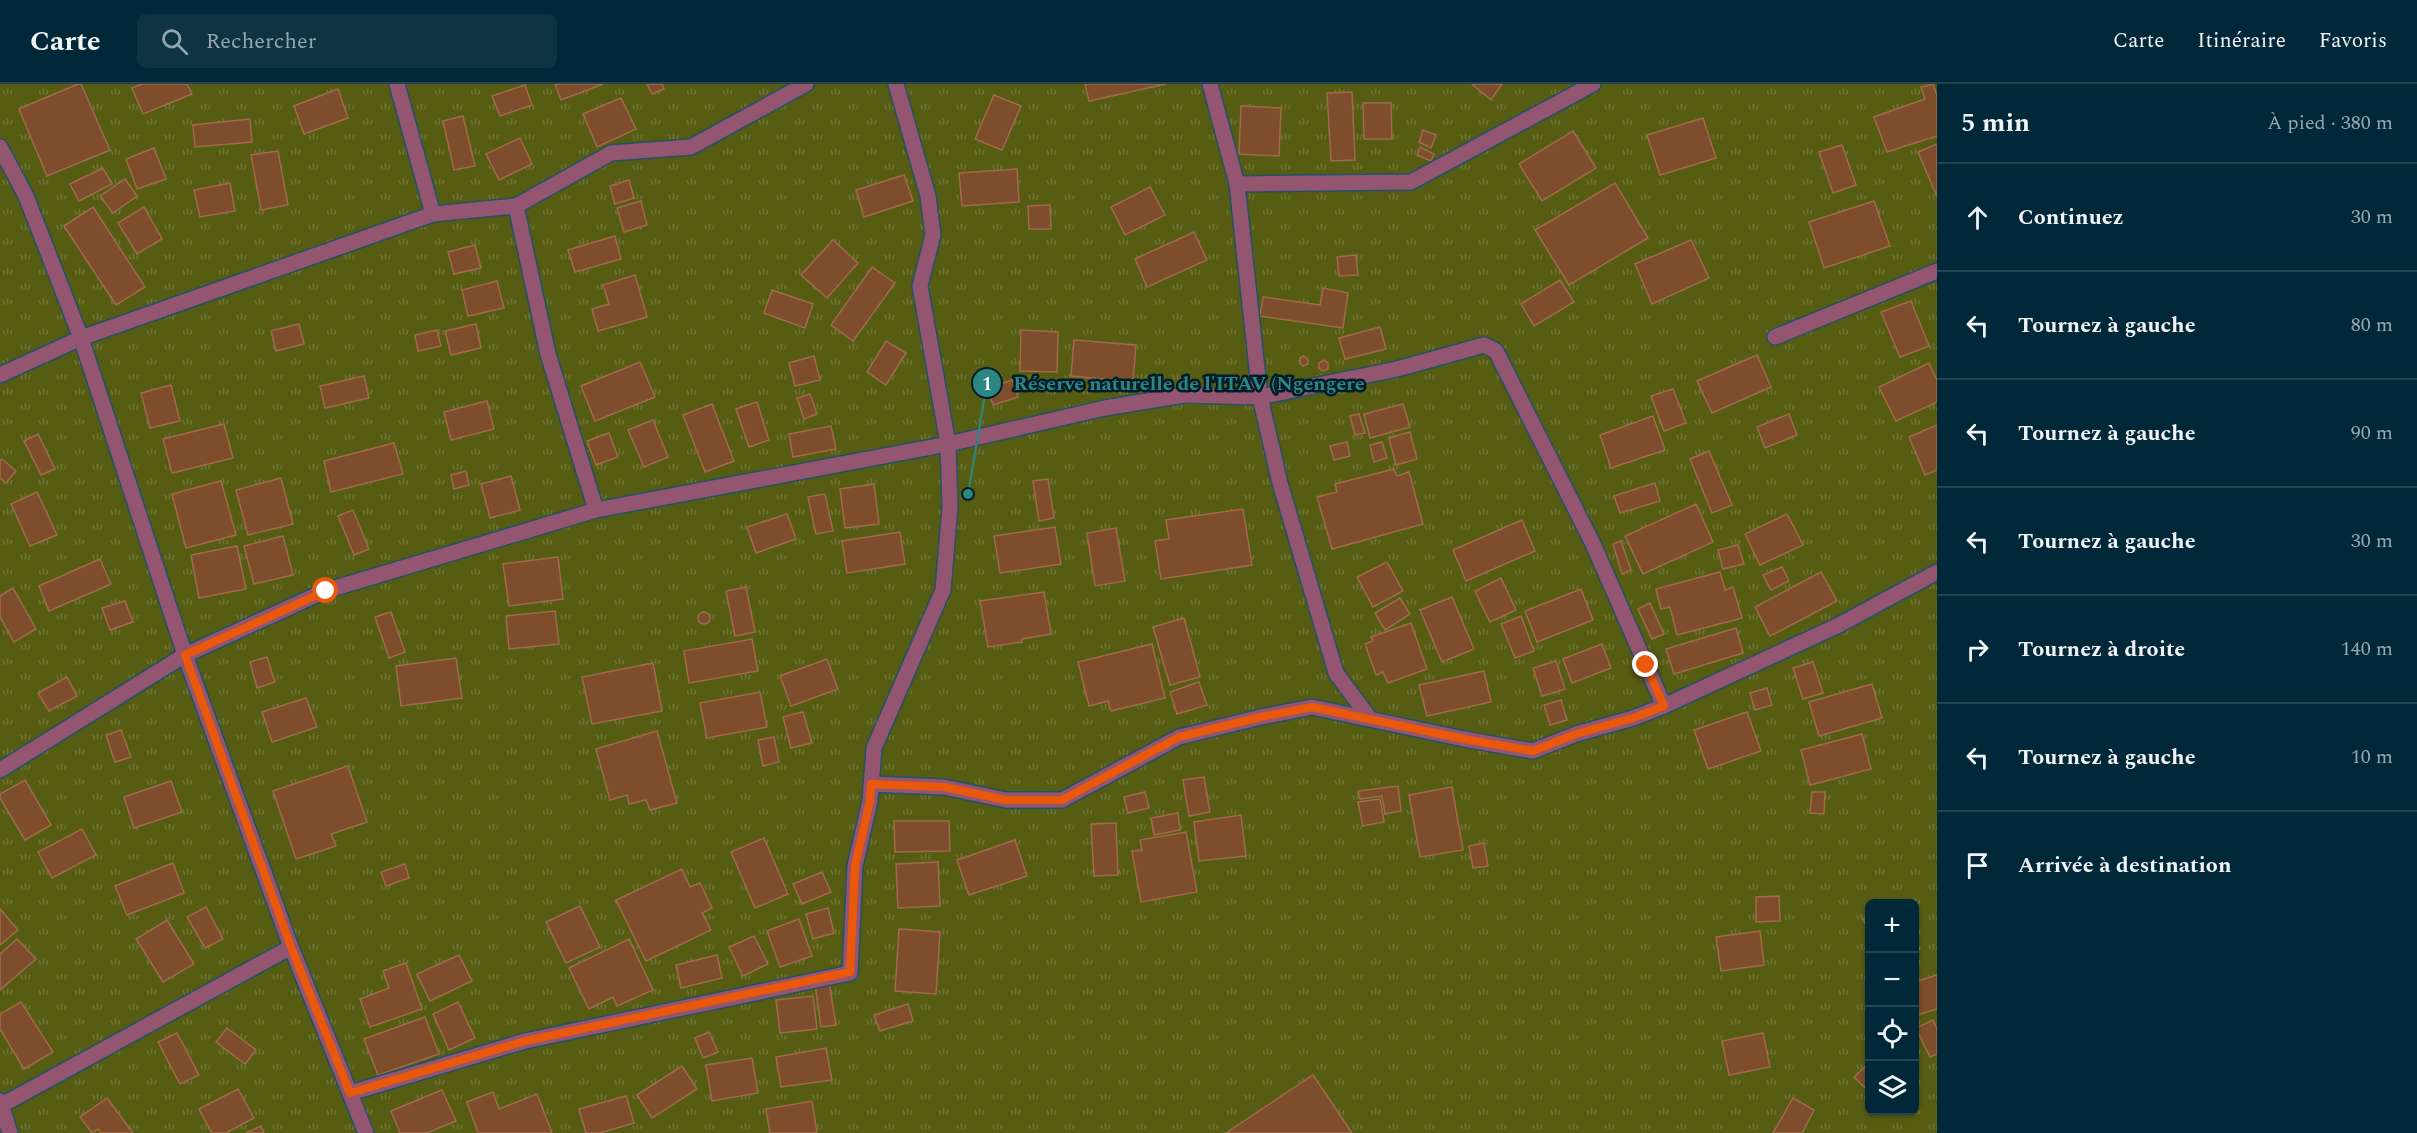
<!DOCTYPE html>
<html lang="fr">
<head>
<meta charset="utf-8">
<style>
	:root { --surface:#002839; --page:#0e3444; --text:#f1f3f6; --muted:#95a6ae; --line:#224453 }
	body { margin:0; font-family:Spectral,serif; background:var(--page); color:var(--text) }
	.controls { position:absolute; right:18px; bottom:18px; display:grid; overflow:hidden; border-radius:9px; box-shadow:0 2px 4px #0004 }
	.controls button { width:54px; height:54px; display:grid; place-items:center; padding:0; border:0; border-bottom:2px solid var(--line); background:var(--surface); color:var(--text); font:30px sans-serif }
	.stop { position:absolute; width:18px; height:18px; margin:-14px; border:4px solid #ea580c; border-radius:50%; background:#fff }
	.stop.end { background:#ea580c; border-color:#fff; box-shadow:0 2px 6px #0008 }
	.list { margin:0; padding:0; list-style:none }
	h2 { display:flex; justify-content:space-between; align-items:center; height:78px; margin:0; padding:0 24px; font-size:26px }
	h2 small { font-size:20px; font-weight:400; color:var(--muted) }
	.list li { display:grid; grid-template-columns:39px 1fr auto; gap:18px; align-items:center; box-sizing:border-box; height:108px; padding:0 24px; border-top:2px solid var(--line) }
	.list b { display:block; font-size:22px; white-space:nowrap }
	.list em { font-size:20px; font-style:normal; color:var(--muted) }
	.icon { flex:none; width:33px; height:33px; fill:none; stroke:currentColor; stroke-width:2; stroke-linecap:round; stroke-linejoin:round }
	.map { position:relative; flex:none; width:1937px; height:1049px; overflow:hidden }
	header { display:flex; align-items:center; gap:36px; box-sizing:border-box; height:84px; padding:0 30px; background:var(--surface); border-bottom:2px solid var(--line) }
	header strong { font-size:28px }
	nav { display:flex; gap:33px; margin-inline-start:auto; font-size:21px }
	.search { width:420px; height:54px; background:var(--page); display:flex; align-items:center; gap:15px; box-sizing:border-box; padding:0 21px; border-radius:9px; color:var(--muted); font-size:22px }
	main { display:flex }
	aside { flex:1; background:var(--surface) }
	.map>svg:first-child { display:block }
	.park { fill:url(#park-tufts); fill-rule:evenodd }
	.building { fill:#7d4d2c; stroke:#9f6c4b; stroke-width:1.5 }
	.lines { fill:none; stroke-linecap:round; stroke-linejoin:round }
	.street-casing { stroke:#215268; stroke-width:18 }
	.street { stroke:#93556f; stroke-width:15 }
	.route { stroke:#ea580c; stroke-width:8 }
	.leader { fill:none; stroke:#2b8783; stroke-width:2 }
	.callout-dot { fill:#2b8783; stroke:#021b28; stroke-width:2 }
	.mark-label { font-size:18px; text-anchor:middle; font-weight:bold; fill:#fff }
	.callout-label { font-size:20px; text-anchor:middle; font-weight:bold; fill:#2b8783; stroke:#021b28; stroke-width:5; stroke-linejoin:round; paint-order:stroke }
</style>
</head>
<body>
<header>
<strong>Carte</strong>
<div class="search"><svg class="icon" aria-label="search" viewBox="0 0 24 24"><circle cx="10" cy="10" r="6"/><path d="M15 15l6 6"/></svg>Rechercher</div>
<nav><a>Carte</a><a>Itinéraire</a><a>Favoris</a></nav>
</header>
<main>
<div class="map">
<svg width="1937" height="1049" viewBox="0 0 1937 1049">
	<defs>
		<pattern id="park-tufts" width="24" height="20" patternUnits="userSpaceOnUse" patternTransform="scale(1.5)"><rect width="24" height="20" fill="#575c13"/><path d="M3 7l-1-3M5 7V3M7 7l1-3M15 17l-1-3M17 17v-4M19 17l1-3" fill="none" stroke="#6e7436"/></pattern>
	</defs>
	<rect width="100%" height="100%" fill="#00354c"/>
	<path class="park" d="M0,0H1937V1049H0ZM1870,820H1914V1026H1870Z"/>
	<g class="building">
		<path d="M78,0H81L110,66L47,92L19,25Z"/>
		<path d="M142,0H187L192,10L143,30L132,4Z"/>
		<path d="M555,0H603L561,16Z"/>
		<path d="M647,0H662L664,5L652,10Z"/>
		<path d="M1085,0H1166L1089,17Z"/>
		<path d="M1472,0H1502L1491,16Z"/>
		<path d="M1933,0L1937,12V52L1887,68L1874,33L1925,15L1921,3Z"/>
		<path d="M525,1L532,21L500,32L492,12Z"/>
		<path d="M338,5L348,34L304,50L294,22Z"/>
		<path d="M1352,8L1355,76L1331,77L1327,9Z"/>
		<path d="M994,11L1021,22L1002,66L975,55Z"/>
		<path d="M621,14L636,45L597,63L583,30Z"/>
		<path d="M1363,19H1391L1392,55H1364Z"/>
		<path d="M1241,22L1281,24L1279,72L1239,70Z"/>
		<path d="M463,32L475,82L454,86L443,37Z"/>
		<path d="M1703,34L1716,74L1660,91L1647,51Z"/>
		<path d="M250,35L252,58L195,63L193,41Z"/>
		<path d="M1423,46L1436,51L1431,64L1419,58Z"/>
		<path d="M1573,47L1596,84L1542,117L1519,80Z"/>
		<path d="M520,54L532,80L499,96L486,70Z"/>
		<path d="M1937,60V113L1918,68Z"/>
		<path d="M1842,61L1856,101L1833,109L1819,68Z"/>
		<path d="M1420,63L1434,70L1431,77L1417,71Z"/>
		<path d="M154,64L166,95L137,105L126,75Z"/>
		<path d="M278,67L288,121L261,126L251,71Z"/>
		<path d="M103,84L112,100L79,117L70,100Z"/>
		<path d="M1017,85L1019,118L962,122L959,89Z"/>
		<path d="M904,91L913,117L864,133L856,106Z"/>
		<path d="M125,95L137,112L113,129L100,112Z"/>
		<path d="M629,96L634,114L615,120L610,102Z"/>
		<path d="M230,99L235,127L200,133L194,106Z"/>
		<path d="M1615,99L1648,154L1569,201L1535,146Z"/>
		<path d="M1150,103L1165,131L1125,151L1111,123Z"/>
		<path d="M641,117L647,141L624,148L617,124Z"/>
		<path d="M1874,117L1890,162L1824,184L1809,138Z"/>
		<path d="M1050,121L1051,145H1029L1028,122Z"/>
		<path d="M93,123L145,203L116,221L64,142Z"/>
		<path d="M144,123L162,155L137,170L118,139Z"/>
		<path d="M1194,148L1207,176L1147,203L1135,175Z"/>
		<path d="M615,152L621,175L575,188L568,166Z"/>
		<path d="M833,156L858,179L827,214L801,191Z"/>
		<path d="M1691,156L1709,194L1652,220L1635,180Z"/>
		<path d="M475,161L481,184L454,190L448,168Z"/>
		<path d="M1356,171L1358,191L1339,192L1337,173Z"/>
		<path d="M872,183L895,199L853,257L831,241Z"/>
		<path d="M635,191L647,233L598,247L592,225L609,220L603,201Z"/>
		<path d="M1560,196L1574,218L1534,242L1521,220Z"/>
		<path d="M497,197L504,224L468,232L462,206Z"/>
		<path d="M1323,204L1348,209L1343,244L1260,232L1263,213L1320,221Z"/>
		<path d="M772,206L813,220L805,244L764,229Z"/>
		<path d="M1911,217L1929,262L1900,273L1881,228Z"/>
		<path d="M299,240L304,260L276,267L271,247Z"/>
		<path d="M476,240L481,264L451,271L445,247Z"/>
		<path d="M1380,243L1386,265L1345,275L1339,254Z"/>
		<path d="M437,246L441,262L418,267L415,251Z"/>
		<path d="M1021,246L1058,248L1057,288L1020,287Z"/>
		<path d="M1074,256L1136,261L1133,298L1071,292Z"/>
		<path d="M886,257L906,269L886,301L867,288Z"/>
		<path d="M1757,271L1771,303L1712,329L1697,297Z"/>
		<path d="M814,272L820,296L795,302L789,279Z"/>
		<path d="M1304,272L1308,275V280L1303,282L1300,279V274Z"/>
		<path d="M1324,276L1328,279V285L1323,287L1319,284V279Z"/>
		<path d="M640,278L655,313L595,337L581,302Z"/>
		<path d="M1929,279L1937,296V318L1896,337L1879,303Z"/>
		<path d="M364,292L369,314L325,324L320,302Z"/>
		<path d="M1012,296L1018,313L993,321L988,305Z"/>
		<path d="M171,301L180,337L150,344L141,309Z"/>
		<path d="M1673,305L1686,339L1664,347L1651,312Z"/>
		<path d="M810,310L817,330L804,335L797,314Z"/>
		<path d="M487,317L494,345L451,356L444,328Z"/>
		<path d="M757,318L769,356L749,363L736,325Z"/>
		<path d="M712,320L734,377L705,388L683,331Z"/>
		<path d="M1403,320L1410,343L1370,354L1364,330Z"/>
		<path d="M1359,330L1365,349L1355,351L1350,332Z"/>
		<path d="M1789,330L1797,351L1765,364L1757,343Z"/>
		<path d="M1653,332L1665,366L1611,384L1600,351Z"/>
		<path d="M653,336L668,373L644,383L628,346Z"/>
		<path d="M224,340L233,374L172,389L163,355Z"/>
		<path d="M1937,341V386L1925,391L1909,353Z"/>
		<path d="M831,342L836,365L793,373L789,350Z"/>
		<path d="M1410,348L1417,375L1396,381L1389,354Z"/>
		<path d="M609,349L618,373L596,381L587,357Z"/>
		<path d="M38,350L55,385L41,391L24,357Z"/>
		<path d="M1347,358L1350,372L1334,376L1330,362Z"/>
		<path d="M1382,358L1387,374L1374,378L1370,361Z"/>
		<path d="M394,359L403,390L331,408L324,377Z"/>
		<path d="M1709,367L1732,421L1712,429L1690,375Z"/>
		<path d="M2,375L16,387L6,399L0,394V377Z"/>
		<path d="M1394,385L1397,392L1409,388L1423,440L1332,465L1317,413L1337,408L1335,400Z"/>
		<path d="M466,387L469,401L454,405L451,391Z"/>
		<path d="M511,392L520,426L490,434L481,400Z"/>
		<path d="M281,394L293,440L248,451L236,406Z"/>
		<path d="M1048,395L1054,434L1039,437L1033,397Z"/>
		<path d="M221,397L236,451L186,464L172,410Z"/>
		<path d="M1655,399L1660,417L1620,429L1614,412Z"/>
		<path d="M874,400L879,440L845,444L840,405Z"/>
		<path d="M37,408L57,451L30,462L11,420Z"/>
		<path d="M825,410L833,447L816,450L808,413Z"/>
		<path d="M1696,420L1713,458L1643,490L1625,452Z"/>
		<path d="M1243,425L1252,481L1161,495L1155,457L1169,455L1166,436Z"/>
		<path d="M353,426L369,465L354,471L338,432Z"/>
		<path d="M787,430L796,455L756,469L747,443Z"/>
		<path d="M1787,430L1803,461L1760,481L1745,450Z"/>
		<path d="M1522,436L1535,467L1466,497L1453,466Z"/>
		<path d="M1055,443L1061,480L1000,489L994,452Z"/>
		<path d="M1116,444L1125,497L1095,502L1087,449Z"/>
		<path d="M900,448L905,480L847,489L842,457Z"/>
		<path d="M283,452L293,491L254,500L244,462Z"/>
		<path d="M1621,457L1631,486L1622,490L1613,460Z"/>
		<path d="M1738,461L1744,480L1723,485L1718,466Z"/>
		<path d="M237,462L246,505L199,514L191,471Z"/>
		<path d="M558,473L563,515L509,522L503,480Z"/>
		<path d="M100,475L111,500L49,527L39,502Z"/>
		<path d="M1387,478L1403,507L1373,523L1357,493Z"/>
		<path d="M1782,483L1789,497L1771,506L1763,491Z"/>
		<path d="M1720,488L1725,506L1733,503L1742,534L1677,551L1670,523L1661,525L1656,505Z"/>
		<path d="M1821,488L1837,517L1770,552L1755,523Z"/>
		<path d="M1501,494L1516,526L1490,538L1475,507Z"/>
		<path d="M746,503L755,548L735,552L726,507Z"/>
		<path d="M13,504L36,545L14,558L0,533V512Z"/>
		<path d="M1581,505L1593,536L1537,558L1525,527Z"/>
		<path d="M1044,508L1051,550L1022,555V558L988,563L980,517Z"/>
		<path d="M1452,513L1474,565L1442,578L1420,526Z"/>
		<path d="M1400,514L1410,530L1385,546L1375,529Z"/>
		<path d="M125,517L133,538L110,546L102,524Z"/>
		<path d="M1650,519L1664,550L1652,555L1638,525Z"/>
		<path d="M555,527L559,560L509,565L506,532Z"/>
		<circle cx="704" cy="534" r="6"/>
		<path d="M391,528L405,568L389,574L375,533Z"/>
		<path d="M1521,532L1534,567L1515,574L1501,540Z"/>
		<path d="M1184,534L1200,593L1170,601L1153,543Z"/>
		<path d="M1411,539L1427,585L1388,599L1383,588L1376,591L1365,560L1373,557L1371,553Z"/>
		<path d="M1736,544L1743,569L1674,590L1666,565Z"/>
		<path d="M752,555L758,587L689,599L684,567Z"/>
		<path d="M1152,560L1165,614L1111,627L1108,617L1089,622L1078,578Z"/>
		<path d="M1602,560L1611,584L1572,599L1563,575Z"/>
		<path d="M267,573L275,598L257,604L250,578Z"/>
		<path d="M456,574L462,614L401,622L396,582Z"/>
		<path d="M827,575L838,605L791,622L780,592Z"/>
		<path d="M1556,577L1565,605L1542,612L1533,584Z"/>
		<path d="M1813,578L1823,609L1803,615L1793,584Z"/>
		<path d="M653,579L662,627L592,640L582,593Z"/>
		<path d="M1484,587L1491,618L1427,632L1419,601Z"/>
		<path d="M67,593L77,612L49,627L38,609Z"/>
		<path d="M1199,598L1207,621L1177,630L1170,608Z"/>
		<path d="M1872,600L1882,634L1819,652L1809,618Z"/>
		<path d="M1767,604L1772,621L1755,626L1750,609Z"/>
		<path d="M760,608L767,643L707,654L700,619Z"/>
		<path d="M306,614L317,643L272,658L262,628Z"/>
		<path d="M1561,616L1567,636L1550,641L1544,621Z"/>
		<path d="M803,628L812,659L791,664L783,633Z"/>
		<path d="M1747,628L1761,667L1708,685L1694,646Z"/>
		<path d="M121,646L131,673L115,678L106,651Z"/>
		<path d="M657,647L677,719L650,726L646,716L629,720L627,711L610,716L596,665Z"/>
		<path d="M1862,650L1871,685L1810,701L1801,666Z"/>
		<path d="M774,653L779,678L763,682L758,656Z"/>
		<path d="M348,682L367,738L331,750L336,762L296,775L273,707Z"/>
		<path d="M1204,693L1210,728L1189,732L1183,696Z"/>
		<path d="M25,696L51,741L25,756L0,714V710Z"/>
		<path d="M171,697L182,728L134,744L124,713Z"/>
		<path d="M1398,702L1401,727L1385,730L1382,712L1360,715L1358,707Z"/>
		<path d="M1452,703L1463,766L1420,773L1409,711Z"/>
		<path d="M1145,708L1149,724L1128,729L1124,713Z"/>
		<path d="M1812,708H1825L1824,730L1810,729Z"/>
		<path d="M1380,715L1384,738L1363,742L1358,718Z"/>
		<path d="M1178,729L1180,746L1154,751L1151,734Z"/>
		<path d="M1241,731L1246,772L1199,777L1194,738Z"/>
		<path d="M894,737H949L950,767L895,768Z"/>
		<path d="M1116,739L1118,791L1094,792L1091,740Z"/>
		<path d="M82,745L96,771L52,794L38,768Z"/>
		<path d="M1186,748L1197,808L1141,818L1132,767L1142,766L1140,756Z"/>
		<path d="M764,754L788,810L755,824L731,768Z"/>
		<path d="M1015,756L1027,792L969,811L957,776Z"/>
		<path d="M1484,759L1488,782L1473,784L1469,762Z"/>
		<path d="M938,778L940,822L898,824L896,780Z"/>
		<path d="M173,779L184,809L127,831L115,802Z"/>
		<path d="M405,780L409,794L386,802L381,788Z"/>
		<path d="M682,785L690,803L700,799L712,824L702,829L711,846L646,877L616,816Z"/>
		<path d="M822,788L831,808L802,820L793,800Z"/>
		<path d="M1779,812L1780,837L1756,838V813Z"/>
		<path d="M580,822L600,863L566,879L546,838Z"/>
		<path d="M206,823L223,855L205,864L187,833Z"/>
		<path d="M828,824L834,849L813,855L806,830Z"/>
		<path d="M0,825L18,846L0,861Z"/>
		<path d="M1870,832V850L1863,835Z"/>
		<path d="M799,835L812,872L780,883L767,847Z"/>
		<path d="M167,836L194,880L163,898L136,855Z"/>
		<path d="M899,845L940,848L936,910L895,907Z"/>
		<path d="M1760,847L1764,881L1721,887L1716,853Z"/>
		<path d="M754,852L768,880L743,892L729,863Z"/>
		<path d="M1914,854L1920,865L1914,868Z"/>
		<path d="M17,855L36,875L0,906V870Z"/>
		<path d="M629,855L653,906L617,922L613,913L589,925L569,884Z"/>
		<path d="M459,871L472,897L430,917L417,890Z"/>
		<path d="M717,871L722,894L681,904L676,881Z"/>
		<path d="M406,879L422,925L370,943L360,915L389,904L383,887Z"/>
		<path d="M1937,891V925L1914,932V898Z"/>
		<path d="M829,898L836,941L821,943L815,900Z"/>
		<path d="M813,912L817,945L780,949L776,916Z"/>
		<path d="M21,918L53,968L24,985L0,945V930Z"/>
		<path d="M458,918L475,954L449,966L433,930Z"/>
		<path d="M908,920L913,937L880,947L874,931Z"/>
		<path d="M425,933L439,970L378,991L364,955Z"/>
		<path d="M1933,936L1937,945V970L1930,973L1916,944Z"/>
		<path d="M227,944L256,966L245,980L216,958Z"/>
		<path d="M709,948L718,968L703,974L695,954Z"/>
		<path d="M177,949L199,991L180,1000L158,958Z"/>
		<path d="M1763,949L1770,983L1729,991L1722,957Z"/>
		<path d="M826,964L832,996L781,1003L776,973Z"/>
		<path d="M752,974L758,1009L712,1017L706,981Z"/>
		<path d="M1870,978V1005L1868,1007L1854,993Z"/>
		<path d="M682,982L697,1005L652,1034L637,1011Z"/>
		<path d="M1313,991L1352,1049H1226Z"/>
		<path d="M238,1005L254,1034L226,1049H212L199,1025Z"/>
		<path d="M442,1006L456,1037L427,1049H400L391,1027Z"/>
		<path d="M493,1008L499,1025L537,1010L552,1049H478L467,1018Z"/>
		<path d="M626,1012L634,1039L600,1049H586L579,1025Z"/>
		<path d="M107,1014L133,1049H101L98,1045L92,1049L80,1033Z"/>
		<path d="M1793,1014L1814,1026L1802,1049H1773Z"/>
		<path d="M812,1017L817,1049H770L766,1025Z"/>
		<path d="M261,1042L264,1049H246Z"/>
	</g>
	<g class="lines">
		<defs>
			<g id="street">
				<path d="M397,0L433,130"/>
				<path d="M1210,0L1237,100L1260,313L1280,399L1336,589L1370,635"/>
				<path d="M0,63L26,112L81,254L185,571L291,863L366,1049"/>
				<path d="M1237,100L1411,98L1593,0"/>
				<path d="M516,122L548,270L596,426"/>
				<path d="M1775,253L1937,187"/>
				<path d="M0,291L81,254L433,130L516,122L611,69L691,63L806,0"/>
				<path d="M0,686L185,571L325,507L596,426L948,360L1105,324L1184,311L1260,313L1397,285L1484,261L1496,267L1593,460L1664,622L1839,541L1937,488"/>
				<path d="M871,700L944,703L1006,716H1062L1179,653L1261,633L1312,623L1464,655L1533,667L1576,650L1633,634L1664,622"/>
				<path d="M350,1009L525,957L850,889L855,782L870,717L874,664L943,506L950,423L948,360L920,202L933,151L928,112L896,0"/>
				<path d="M0,1017L10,1049"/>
				<path d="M0,1022L291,863"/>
			</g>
		</defs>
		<use href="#street" class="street-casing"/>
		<use href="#street" class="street"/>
	</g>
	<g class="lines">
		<path class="route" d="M326,507L185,571L291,863L350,1009L525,957L850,888L855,782L870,717L871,700L944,703L1006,716H1062L1179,653L1261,633L1312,623L1464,655L1533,667L1576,650L1633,634L1664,622L1646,581"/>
	</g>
	<path class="leader" d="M968 410L987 299"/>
	<g class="callout-dot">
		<circle cx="968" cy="410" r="6"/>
		<circle cx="987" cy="299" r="15"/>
	</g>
	<g class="mark-label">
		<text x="987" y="306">1</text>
	</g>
	<g class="callout-label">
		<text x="1189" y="306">Réserve naturelle de l'ITAV (Ngengere</text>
	</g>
</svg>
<div class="controls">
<button>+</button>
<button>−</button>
<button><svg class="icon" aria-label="locate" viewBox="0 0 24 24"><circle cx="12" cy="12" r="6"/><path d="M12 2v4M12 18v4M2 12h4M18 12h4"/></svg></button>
<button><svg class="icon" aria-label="layers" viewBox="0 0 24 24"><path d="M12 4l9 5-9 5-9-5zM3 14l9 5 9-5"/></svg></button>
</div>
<div class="stop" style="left:326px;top:507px"></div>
<div class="stop end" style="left:1646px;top:581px"></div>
</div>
<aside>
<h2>5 min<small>À pied · 380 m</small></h2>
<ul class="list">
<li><svg class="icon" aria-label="ahead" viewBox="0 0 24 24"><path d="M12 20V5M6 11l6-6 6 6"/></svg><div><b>Continuez</b></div><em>30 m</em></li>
<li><svg class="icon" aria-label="left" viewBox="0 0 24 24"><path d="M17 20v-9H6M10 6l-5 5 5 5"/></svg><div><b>Tournez à gauche</b></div><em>80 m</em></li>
<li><svg class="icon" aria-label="left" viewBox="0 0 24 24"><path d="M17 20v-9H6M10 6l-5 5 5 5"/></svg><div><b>Tournez à gauche</b></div><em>90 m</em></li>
<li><svg class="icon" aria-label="left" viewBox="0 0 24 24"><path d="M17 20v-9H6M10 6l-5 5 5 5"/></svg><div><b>Tournez à gauche</b></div><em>30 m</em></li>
<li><svg class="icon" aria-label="right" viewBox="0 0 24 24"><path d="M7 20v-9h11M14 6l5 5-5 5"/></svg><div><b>Tournez à droite</b></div><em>140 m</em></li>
<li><svg class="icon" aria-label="left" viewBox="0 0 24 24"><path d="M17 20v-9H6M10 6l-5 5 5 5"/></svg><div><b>Tournez à gauche</b></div><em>10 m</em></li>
<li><svg class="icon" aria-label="arrive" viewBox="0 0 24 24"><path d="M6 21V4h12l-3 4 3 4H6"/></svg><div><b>Arrivée à destination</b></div></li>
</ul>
</aside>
</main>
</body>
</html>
